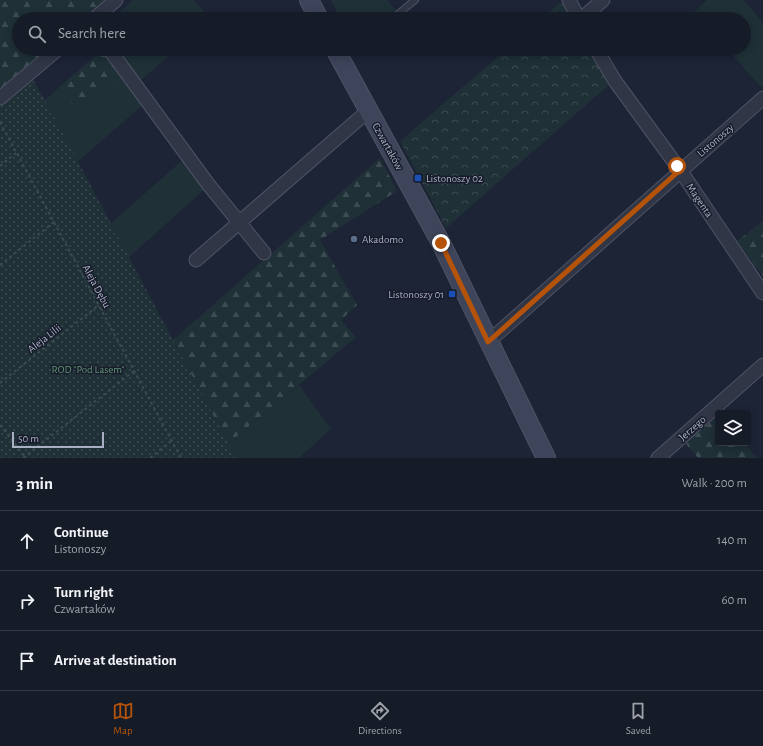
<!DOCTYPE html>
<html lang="en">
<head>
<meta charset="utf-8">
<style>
	:root { --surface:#161b28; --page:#232834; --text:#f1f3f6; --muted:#9ea1a8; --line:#353945; --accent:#b45309 }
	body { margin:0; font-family:"Alegreya Sans",sans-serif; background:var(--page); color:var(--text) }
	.controls { position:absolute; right:12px; bottom:12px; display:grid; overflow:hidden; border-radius:4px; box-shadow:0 2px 10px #0003 }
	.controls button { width:36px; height:36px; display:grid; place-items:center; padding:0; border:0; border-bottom:1px solid var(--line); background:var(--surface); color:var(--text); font:20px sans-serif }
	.scale { position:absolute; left:12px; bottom:10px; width:92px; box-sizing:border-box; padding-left:4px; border:2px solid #aab0c4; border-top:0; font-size:11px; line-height:14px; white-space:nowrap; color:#aab0c4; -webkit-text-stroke:3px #171b2a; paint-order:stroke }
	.stop { position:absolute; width:12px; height:12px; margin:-9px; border:3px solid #b45309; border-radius:50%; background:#fff }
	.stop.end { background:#b45309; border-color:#fff; box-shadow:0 1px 4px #0008 }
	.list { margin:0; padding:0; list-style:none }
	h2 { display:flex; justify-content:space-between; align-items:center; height:52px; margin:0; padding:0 16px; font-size:17px }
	h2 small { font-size:13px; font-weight:400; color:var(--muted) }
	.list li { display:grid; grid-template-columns:26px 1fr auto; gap:12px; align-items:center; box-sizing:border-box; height:60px; padding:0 16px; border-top:1px solid var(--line) }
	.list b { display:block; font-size:15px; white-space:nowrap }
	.list p { margin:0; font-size:13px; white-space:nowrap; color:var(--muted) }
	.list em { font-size:13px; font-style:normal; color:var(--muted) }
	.icon { flex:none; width:22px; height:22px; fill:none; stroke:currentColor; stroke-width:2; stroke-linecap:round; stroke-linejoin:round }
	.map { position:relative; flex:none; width:763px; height:458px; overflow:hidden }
	.search { position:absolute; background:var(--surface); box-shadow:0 2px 10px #0003; left:12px; right:12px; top:12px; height:44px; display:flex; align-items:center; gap:10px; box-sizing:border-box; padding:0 14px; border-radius:22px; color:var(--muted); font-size:15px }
	.sheet { height:232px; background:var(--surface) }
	nav { display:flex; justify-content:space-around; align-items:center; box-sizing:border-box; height:56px; border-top:1px solid var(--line); background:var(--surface); font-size:11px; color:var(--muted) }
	nav a { display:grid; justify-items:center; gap:2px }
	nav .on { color:var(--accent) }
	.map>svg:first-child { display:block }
	.grass { fill:#1f3037 }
	.forest { fill:url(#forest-firs) }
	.park { fill:url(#park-crowns) }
	.garden { fill:url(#garden-dots) }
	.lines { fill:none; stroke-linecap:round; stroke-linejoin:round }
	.lane-casing { stroke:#4e5365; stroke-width:8 }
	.street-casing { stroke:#4e5365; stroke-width:15 }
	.secondary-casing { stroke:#4e5365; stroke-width:20 }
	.path { stroke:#3a4c51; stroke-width:2; stroke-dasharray:3 3; stroke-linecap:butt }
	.lane { stroke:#313646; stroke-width:6 }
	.street { stroke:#313646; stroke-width:13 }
	.secondary { stroke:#3e445a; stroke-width:18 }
	.route { stroke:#b45309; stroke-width:5 }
	.transit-dot { fill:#1a4fb4; stroke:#171b2a; stroke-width:1.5 }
	.service-dot { fill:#5c6f8a; stroke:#171b2a; stroke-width:1.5 }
	.labels { text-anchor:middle; stroke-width:3; stroke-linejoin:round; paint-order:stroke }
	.street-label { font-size:11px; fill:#aab0c4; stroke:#171b2a }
	.poi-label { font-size:11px; fill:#aab0c4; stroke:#171b2a; text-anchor:start }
	.park-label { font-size:11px; fill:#619576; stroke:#171b2a }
</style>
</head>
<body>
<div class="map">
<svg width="763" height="458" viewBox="0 0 763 458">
	<defs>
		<pattern id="forest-firs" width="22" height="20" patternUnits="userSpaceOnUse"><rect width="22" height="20" fill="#1f3037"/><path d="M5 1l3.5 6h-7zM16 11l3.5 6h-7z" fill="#3d4b52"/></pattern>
		<pattern id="park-crowns" width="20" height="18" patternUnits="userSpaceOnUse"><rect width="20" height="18" fill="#1f3037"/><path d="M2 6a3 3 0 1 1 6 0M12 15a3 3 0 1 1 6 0" fill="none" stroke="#3d4b52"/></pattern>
		<pattern id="garden-dots" width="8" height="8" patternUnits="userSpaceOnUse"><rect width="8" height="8" fill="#1f3037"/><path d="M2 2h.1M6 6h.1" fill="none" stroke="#3d4b52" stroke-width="1.8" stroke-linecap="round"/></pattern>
	</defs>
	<rect width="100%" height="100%" fill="#1d2436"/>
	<g class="grass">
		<path d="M133,0H194L211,19H112Z"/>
		<path d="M331,0H387L396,10L385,19H340Z"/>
		<path d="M707,0H744L763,23V85L761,87L727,49H744V19H700L694,12Z"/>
		<path d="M115,49H177L139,82Z"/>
		<path d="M123,75L144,104L77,162L45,100L65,82L68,96Z"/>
		<path d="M185,158L207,187L128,258L110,224Z"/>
		<path d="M299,385L331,429L299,458H236L228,444Z"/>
	</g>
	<g class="forest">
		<path d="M0,0H107L87,19H19V49H54L0,96Z"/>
		<path d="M103,49L123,75L85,108C69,109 67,94 65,82Z"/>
		<path d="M380,158L397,191L320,240L357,305L341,320L356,337L228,444L173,340Z"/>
		<path d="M763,221V276L737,241Z"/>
		<path d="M718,415V443H744L757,458H698L686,444Z"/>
	</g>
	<g class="park">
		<path d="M561,2L572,19H541Z"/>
		<path d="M507,49H590L611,83L446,228L400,141Z"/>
	</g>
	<path class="garden" d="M32,78L45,100L236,458H0V105Z"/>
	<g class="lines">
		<defs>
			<g id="lane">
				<path d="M392,19L415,0"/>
				<path d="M341,57L354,49"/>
			</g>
			<g id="street">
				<path d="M569,0L579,19"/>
				<path d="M94,19L116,0"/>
				<path d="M581,19L603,0"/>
				<path d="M109,49L208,184L264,253"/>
				<path d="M596,49L615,81L680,170L763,293"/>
				<path d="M0,98L58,49"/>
				<path d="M196,260L368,111"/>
				<path d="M488,342L763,98"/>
				<path d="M658,458L763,365"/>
			</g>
			<g id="secondary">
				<path d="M309,0L319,19"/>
				<path d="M335,49L441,243L546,458"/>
			</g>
		</defs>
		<use href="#lane" class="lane-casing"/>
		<use href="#street" class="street-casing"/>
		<use href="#secondary" class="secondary-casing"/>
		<g class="path">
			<path d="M0,122L181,458"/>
			<path d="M0,166L16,153"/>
			<path d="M0,265L54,222"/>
			<path d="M0,383L99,305"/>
			<path d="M0,425L26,458"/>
			<path d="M23,458L134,371"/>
			<path d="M150,458L171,441"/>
		</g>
		<use href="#lane" class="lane"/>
		<use href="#street" class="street"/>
		<use href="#secondary" class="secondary"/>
	</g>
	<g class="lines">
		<path class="route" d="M441,243L488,342L680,170L677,166"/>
	</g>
	<g class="transit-dot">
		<rect x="414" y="174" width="8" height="8" rx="2"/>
		<rect x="448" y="290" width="8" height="8" rx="2"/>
	</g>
	<circle class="service-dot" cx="354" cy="239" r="4"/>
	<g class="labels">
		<g class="street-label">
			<text transform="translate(715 140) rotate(-41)" y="4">Listonoszy</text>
			<text transform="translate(388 146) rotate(61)" y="4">Czwartaków</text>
			<text transform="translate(700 200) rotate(56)" y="4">Magenta</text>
			<text transform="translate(97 286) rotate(62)" y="4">Aleja Dębu</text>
			<text transform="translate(44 338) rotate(-38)" y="4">Aleja Lilii</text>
			<text transform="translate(692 428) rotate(-41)" y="4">Jerzego</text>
		</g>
		<g class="poi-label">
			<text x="426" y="182">Listonoszy 02</text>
			<text x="362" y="243">Akadomo</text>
			<text x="444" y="298" text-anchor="end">Listonoszy 01</text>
		</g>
		<g class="park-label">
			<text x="88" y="373">ROD "Pod Lasem"</text>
		</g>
	</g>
</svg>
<div class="controls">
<button><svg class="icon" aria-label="layers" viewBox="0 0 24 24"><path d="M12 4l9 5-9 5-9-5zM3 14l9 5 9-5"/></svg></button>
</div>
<div class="scale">50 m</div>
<div class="stop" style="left:677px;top:166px"></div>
<div class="stop end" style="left:441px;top:243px"></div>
<div class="search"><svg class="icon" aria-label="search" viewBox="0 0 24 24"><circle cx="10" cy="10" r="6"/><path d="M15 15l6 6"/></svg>Search here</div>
</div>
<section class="sheet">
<h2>3 min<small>Walk · 200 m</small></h2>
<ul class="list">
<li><svg class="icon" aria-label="ahead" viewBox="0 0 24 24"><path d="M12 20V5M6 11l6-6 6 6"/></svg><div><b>Continue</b><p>Listonoszy</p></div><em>140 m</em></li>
<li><svg class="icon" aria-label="right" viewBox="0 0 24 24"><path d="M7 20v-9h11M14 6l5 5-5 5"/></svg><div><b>Turn right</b><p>Czwartaków</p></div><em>60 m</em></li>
<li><svg class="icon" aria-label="arrive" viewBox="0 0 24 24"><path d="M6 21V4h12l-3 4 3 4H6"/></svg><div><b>Arrive at destination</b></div></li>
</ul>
</section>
<nav>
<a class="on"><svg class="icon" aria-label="map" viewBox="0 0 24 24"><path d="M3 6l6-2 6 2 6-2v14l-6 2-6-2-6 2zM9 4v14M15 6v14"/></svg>Map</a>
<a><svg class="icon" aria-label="directions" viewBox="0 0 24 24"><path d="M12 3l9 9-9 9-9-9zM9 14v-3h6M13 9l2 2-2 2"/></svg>Directions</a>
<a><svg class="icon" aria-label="saved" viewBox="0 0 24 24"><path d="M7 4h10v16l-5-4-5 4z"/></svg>Saved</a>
</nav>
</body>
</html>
